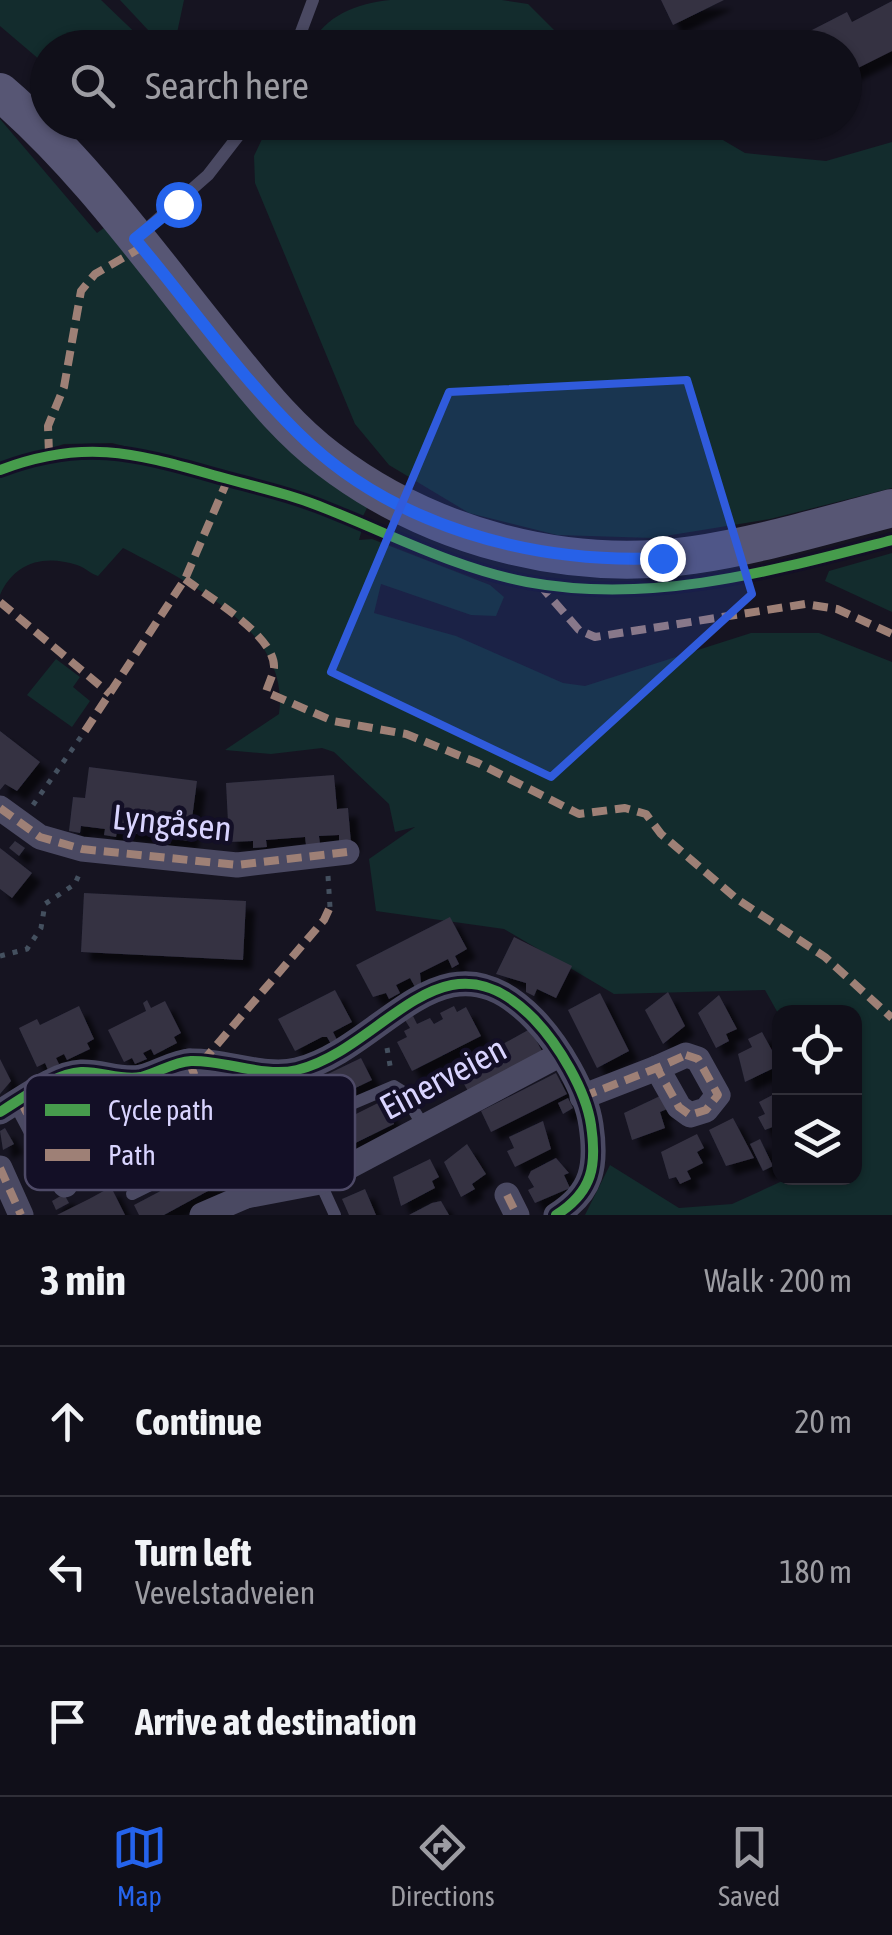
<!DOCTYPE html>
<html lang="en">
<head>
<meta charset="utf-8">
<style>
	:root { --surface:#100f19; --page:#1e1d26; --text:#f1f3f6; --muted:#9c9ca2; --line:#302f38; --accent:#2563eb }
	body { margin:0; font-family:"Asap Condensed",sans-serif; background:var(--page); color:var(--text) }
	.controls { position:absolute; right:30px; bottom:30px; display:grid; overflow:hidden; border-radius:20px; box-shadow:0 2px 8px #0004 }
	.controls button { width:90px; height:90px; display:grid; place-items:center; padding:0; border:0; border-bottom:2px solid var(--line); background:var(--surface); color:var(--text); font:50px sans-serif }
	.stop { position:absolute; width:30px; height:30px; margin:-22px; border:8px solid #2563eb; border-radius:50%; background:#fff }
	.stop.end { background:#2563eb; border-color:#fff; box-shadow:0 2px 10px #0008 }
	.list { margin:0; padding:0; list-style:none }
	h2 { display:flex; justify-content:space-between; align-items:center; height:130px; margin:0; padding:0 40px; font-size:42px }
	h2 small { font-size:32px; font-weight:400; color:var(--muted) }
	.list li { display:grid; grid-template-columns:65px 1fr auto; gap:30px; align-items:center; box-sizing:border-box; height:150px; padding:0 40px; border-top:2px solid var(--line) }
	.list b { display:block; font-size:38px; white-space:nowrap }
	.list p { margin:0; font-size:32px; white-space:nowrap; color:var(--muted) }
	.list em { font-size:32px; font-style:normal; color:var(--muted) }
	.icon { flex:none; width:55px; height:55px; fill:none; stroke:currentColor; stroke-width:2; stroke-linecap:round; stroke-linejoin:round }
	.map { position:relative; flex:none; width:892px; height:1215px; overflow:hidden }
	.search { position:absolute; background:var(--surface); box-shadow:0 2px 8px #0004; left:30px; right:30px; top:30px; height:110px; display:flex; align-items:center; gap:25px; box-sizing:border-box; padding:0 35px; border-radius:55px; color:var(--muted); font-size:38px }
	.sheet { height:580px; background:var(--surface) }
	nav { display:flex; justify-content:space-around; align-items:center; box-sizing:border-box; height:140px; border-top:2px solid var(--line); background:var(--surface); font-size:28px; color:var(--muted) }
	nav a { display:grid; justify-items:center; gap:5px }
	nav .on { color:var(--accent) }
	.map>svg:first-child { display:block }
	.green { fill:#132c2d }
	.building { fill:#343243; filter:url(#shadow) }
	.lines { fill:none; stroke-linecap:round; stroke-linejoin:round }
	.path { stroke:#44505f; stroke-width:5; stroke-dasharray:5 8; stroke-linecap:butt }
	.service { stroke:#4a4962; stroke-width:12 }
	.minor { stroke:#4a4962; stroke-width:25 }
	.secondary { stroke:#575674; stroke-width:38 }
	.quiet { stroke:#9e8076; stroke-width:8; stroke-dasharray:15 8; stroke-linecap:butt }
	.cycleway-casing { stroke:#130f26; stroke-width:16 }
	.cycleway { stroke:#469c4c; stroke-width:10 }
	.route { stroke:#2563eb; stroke-width:12 }
	.marked { fill:#305bdc; fill-opacity:0.2; stroke:#305bdc; stroke-width:8; stroke-linejoin:round }
	.labels { text-anchor:middle; stroke-width:9; stroke-linejoin:round; paint-order:stroke }
	.street-label { font-size:35px; fill:#d9d4ff; stroke:#130f26 }
	.key { fill:#130f26; stroke:#4e4a67; stroke-width:2.5 }
	.key-label { font-size:28px; fill:#d9d4ff }
</style>
</head>
<body>
<div class="map">
<svg width="892" height="1215" viewBox="0 0 892 1215">
	<defs>
		<filter id="shadow"><feDropShadow dx="9" dy="9" stdDeviation="2.5" flood-color="#0009"/></filter>
	</defs>
	<rect width="100%" height="100%" fill="#161421"/>
	<g class="green">
		<path d="M0,0H101L150,47L48,48L47,66L0,26Z"/>
		<path d="M120,0H184L174,47H164Z"/>
		<path d="M390,0H502L528,4L571,47H309C326,15 355,4 390,0Z"/>
		<path d="M0,119L97,233L108,225L369,504L362,518L246,477L112,443L64,444L0,464Z"/>
		<path d="M270,122L694,123L745,153L826,161L892,142V488L770,519L653,538L557,535L469,513L389,465L355,424L255,183L254,156Z"/>
		<path d="M101,455C190,466 278,497 362,529L359,540L372,539L490,585L504,597L496,616L471,615L381,584L374,613L456,636L563,683L585,686L751,633H819L892,662V1215H585L610,1165L679,1208L732,1204L789,1178H854V1012L779,1015L765,990L614,994L504,929L376,911L369,859L415,827L395,832L389,804L334,752L322,748L271,754L225,750L279,714C291,629 186,581 123,548L98,576C91,574 84,567 77,565C43,554 14,563 0,595V476L57,458Z"/>
		<path d="M892,553V612L825,581L829,571Z"/>
		<path d="M56,659L80,677L73,687L90,701L72,727L27,695Z"/>
	</g>
	<g class="building">
		<path d="M661,0H724L673,25Z"/>
		<path d="M892,1V51L844,75V48H777L847,12L852,22Z"/>
		<path d="M0,731L40,762L17,791L5,784L0,790Z"/>
		<path d="M89,767L197,781L189,841L171,838L170,844L156,842L157,836L117,831L116,837L104,835L105,829L81,826L80,833L69,831L73,797L85,798Z"/>
		<path d="M334,775L337,809L348,808L351,843L339,844V835L319,836L320,844L306,845L305,837L266,840L267,847L253,848V841L229,842L226,783Z"/>
		<path d="M15,841L25,848L19,856L9,848Z"/>
		<path d="M0,848L32,873L12,898L0,889Z"/>
		<path d="M84,893L246,901L243,960L81,952Z"/>
		<path d="M450,917L467,949L455,956L459,964L452,968L448,959L420,973L421,983L415,987L410,978L396,985L400,993L389,999L386,993L373,997L356,965Z"/>
		<path d="M514,937L572,966L556,998L537,989L534,996L526,992V983L496,974Z"/>
		<path d="M335,990L352,1022L333,1032L337,1040L331,1044L327,1037H322L295,1051L278,1019Z"/>
		<path d="M668,992L685,1026L663,1044L645,1010Z"/>
		<path d="M600,993L629,1051L597,1068L568,1010Z"/>
		<path d="M719,995L737,1029L726,1034L729,1041L716,1048L698,1013Z"/>
		<path d="M147,1000L151,1008L165,1001L181,1033L174,1037L177,1043L154,1055L151,1049L143,1053L147,1059L135,1064L132,1058L124,1062L108,1030L146,1011L143,1003Z"/>
		<path d="M79,1006L94,1039L87,1043L90,1049L67,1060L64,1054L56,1058L59,1064L48,1070L45,1063L37,1067L19,1028L37,1019L40,1025Z"/>
		<path d="M454,1006L457,1012L466,1007L481,1036L412,1071L397,1042L407,1037L404,1031L410,1028L405,1020L413,1016L417,1024L430,1018L434,1024L443,1019L440,1013Z"/>
		<path d="M530,1029L542,1051L468,1091L456,1070Z"/>
		<path d="M762,1032L780,1065L745,1082L738,1054L752,1047L748,1039Z"/>
		<path d="M361,1058L372,1080L314,1108L303,1086Z"/>
		<path d="M0,1059L11,1081L0,1094Z"/>
		<path d="M556,1073L567,1094L491,1132L481,1111Z"/>
		<path d="M780,1091V1124L765,1130L758,1117L765,1114L759,1102Z"/>
		<path d="M660,1096L667,1109L660,1112L665,1128L632,1140L624,1113Z"/>
		<path d="M568,1098L573,1108L563,1114L558,1103Z"/>
		<path d="M382,1101L394,1124L335,1153L324,1130Z"/>
		<path d="M733,1118L754,1158L726,1166L709,1130Z"/>
		<path d="M543,1121L551,1149L515,1167L507,1151L514,1148L509,1137Z"/>
		<path d="M5,1128L14,1144L3,1150L0,1131Z"/>
		<path d="M697,1134L704,1148L697,1152L703,1163L687,1171L691,1179L680,1184L676,1177L669,1179L661,1152Z"/>
		<path d="M760,1139L773,1166L763,1171L750,1144Z"/>
		<path d="M467,1144L486,1174L472,1184L475,1189L461,1197L444,1162Z"/>
		<path d="M556,1158L569,1173L564,1175L570,1188L535,1203L528,1190L534,1187L528,1177L531,1171Z"/>
		<path d="M430,1159L439,1177L432,1181L435,1188L401,1206L393,1177Z"/>
		<path d="M208,1166L219,1185L164,1215H139L134,1205Z"/>
		<path d="M111,1187L125,1215H57L89,1199Z"/>
		<path d="M365,1189L376,1215H349L342,1199Z"/>
		<path d="M64,1194L69,1203L56,1210L52,1201Z"/>
		<path d="M441,1201L449,1215H409L432,1203Z"/>
	</g>
	<g class="lines">
		<g class="path">
			<path d="M33,805L85,731"/>
			<path d="M328,876L330,907"/>
			<path d="M0,956L27,949L41,928L45,904L75,884L80,872"/>
			<path d="M387,1048L391,1071"/>
			<path d="M235,1108L256,1096"/>
			<path d="M87,1180L109,1174L116,1188"/>
		</g>
		<g class="service">
			<path d="M295,48L313,0"/>
			<path d="M141,234L208,175L249,122"/>
			<path d="M321,1117L394,1086L402,1091L424,1127"/>
			<path d="M320,1182L335,1215"/>
			<path d="M132,1194L223,1149"/>
		</g>
		<g class="minor">
			<path d="M0,808L40,837L82,849L237,865L347,852"/>
			<path d="M686,1055L698,1059L718,1095L706,1110L690,1115L679,1107L657,1068Z"/>
			<path d="M189,1061L246,1196"/>
			<path d="M582,1097L657,1068"/>
			<path d="M20,1100L65,1185"/>
			<path d="M0,1112C22,1099 55,1073 81,1072C101,1071 121,1081 141,1077C158,1073 173,1062 191,1061C225,1060 264,1078 297,1070C385,1048 442,924 534,1019C558,1044 586,1090 591,1125C597,1165 593,1192 556,1215"/>
			<path d="M0,1168L21,1215"/>
			<path d="M507,1195L517,1215"/>
			<path d="M202,1215L246,1196L320,1182L559,1055"/>
		</g>
		<path class="secondary" d="M0,92C90,169 159,270 234,361C262,396 292,432 328,459C430,537 566,573 693,555C760,545 826,525 892,508"/>
		<g class="quiet">
			<path d="M49,454L48,426L64,387L81,291L95,274L142,247"/>
			<path d="M185,579C208,597 276,636 274,668C273,675 268,685 266,692L333,721L406,734L478,763L579,814L625,808L646,814L661,834L737,899L825,957L892,1018"/>
			<path d="M539,584L579,630L595,637L805,604L837,609L892,634"/>
			<path d="M0,602L110,694"/>
			<path d="M85,731L185,579L228,479"/>
			<path d="M0,808L40,837L82,849L237,865L347,852"/>
			<path d="M686,1055L698,1059L718,1095L706,1110L690,1115L679,1107L657,1068Z"/>
			<path d="M189,1061L223,1149"/>
			<path d="M202,1062L324,920L330,907"/>
			<path d="M582,1097L657,1068"/>
			<path d="M20,1100L65,1185"/>
			<path d="M0,1168L21,1215"/>
			<path d="M507,1195L517,1215"/>
		</g>
		<defs>
			<g id="cycleway">
				<path d="M0,470C82,439 132,452 213,475C252,486 291,494 329,510C394,536 458,569 527,582C652,605 772,571 892,540"/>
				<path d="M0,1112C22,1099 55,1073 81,1072C101,1071 121,1081 141,1077C158,1073 173,1062 191,1061C225,1060 264,1078 297,1070C385,1048 442,924 534,1019C558,1044 586,1090 591,1125C597,1165 593,1192 556,1215"/>
			</g>
		</defs>
		<use href="#cycleway" class="cycleway-casing"/>
		<use href="#cycleway" class="cycleway"/>
	</g>
	<g class="lines">
		<path class="route" d="M178,204L135,239C189,303 237,373 297,432C391,526 531,564 662,558"/>
	</g>
	<path class="marked" d="M687,380L752,594L551,777L331,672L449,392Z"/>
	<g class="labels">
		<g class="street-label">
			<text transform="translate(172 823) rotate(6)" y="12">Lyngåsen</text>
			<text transform="translate(443 1078) rotate(-28)" y="12">Einerveien</text>
		</g>
	</g>
	<rect x="25" y="1075" width="330" height="115" rx="15" class="key"/>
	<rect x="45" y="1104" width="45" height="12" fill="#469c4c"/>
	<rect x="45" y="1149" width="45" height="12" fill="#9e8076"/>
	<g class="key-label">
		<text x="108" y="1120">Cycle path</text>
		<text x="108" y="1165">Path</text>
	</g>
</svg>
<div class="controls">
<button><svg class="icon" aria-label="locate" viewBox="0 0 24 24"><circle cx="12" cy="12" r="6"/><path d="M12 2v4M12 18v4M2 12h4M18 12h4"/></svg></button>
<button><svg class="icon" aria-label="layers" viewBox="0 0 24 24"><path d="M12 4l9 5-9 5-9-5zM3 14l9 5 9-5"/></svg></button>
</div>
<div class="stop" style="left:178px;top:204px"></div>
<div class="stop end" style="left:662px;top:558px"></div>
<div class="search"><svg class="icon" aria-label="search" viewBox="0 0 24 24"><circle cx="10" cy="10" r="6"/><path d="M15 15l6 6"/></svg>Search here</div>
</div>
<section class="sheet">
<h2>3 min<small>Walk · 200 m</small></h2>
<ul class="list">
<li><svg class="icon" aria-label="ahead" viewBox="0 0 24 24"><path d="M12 20V5M6 11l6-6 6 6"/></svg><div><b>Continue</b></div><em>20 m</em></li>
<li><svg class="icon" aria-label="left" viewBox="0 0 24 24"><path d="M17 20v-9H6M10 6l-5 5 5 5"/></svg><div><b>Turn left</b><p>Vevelstadveien</p></div><em>180 m</em></li>
<li><svg class="icon" aria-label="arrive" viewBox="0 0 24 24"><path d="M6 21V4h12l-3 4 3 4H6"/></svg><div><b>Arrive at destination</b></div></li>
</ul>
</section>
<nav>
<a class="on"><svg class="icon" aria-label="map" viewBox="0 0 24 24"><path d="M3 6l6-2 6 2 6-2v14l-6 2-6-2-6 2zM9 4v14M15 6v14"/></svg>Map</a>
<a><svg class="icon" aria-label="directions" viewBox="0 0 24 24"><path d="M12 3l9 9-9 9-9-9zM9 14v-3h6M13 9l2 2-2 2"/></svg>Directions</a>
<a><svg class="icon" aria-label="saved" viewBox="0 0 24 24"><path d="M7 4h10v16l-5-4-5 4z"/></svg>Saved</a>
</nav>
</body>
</html>
